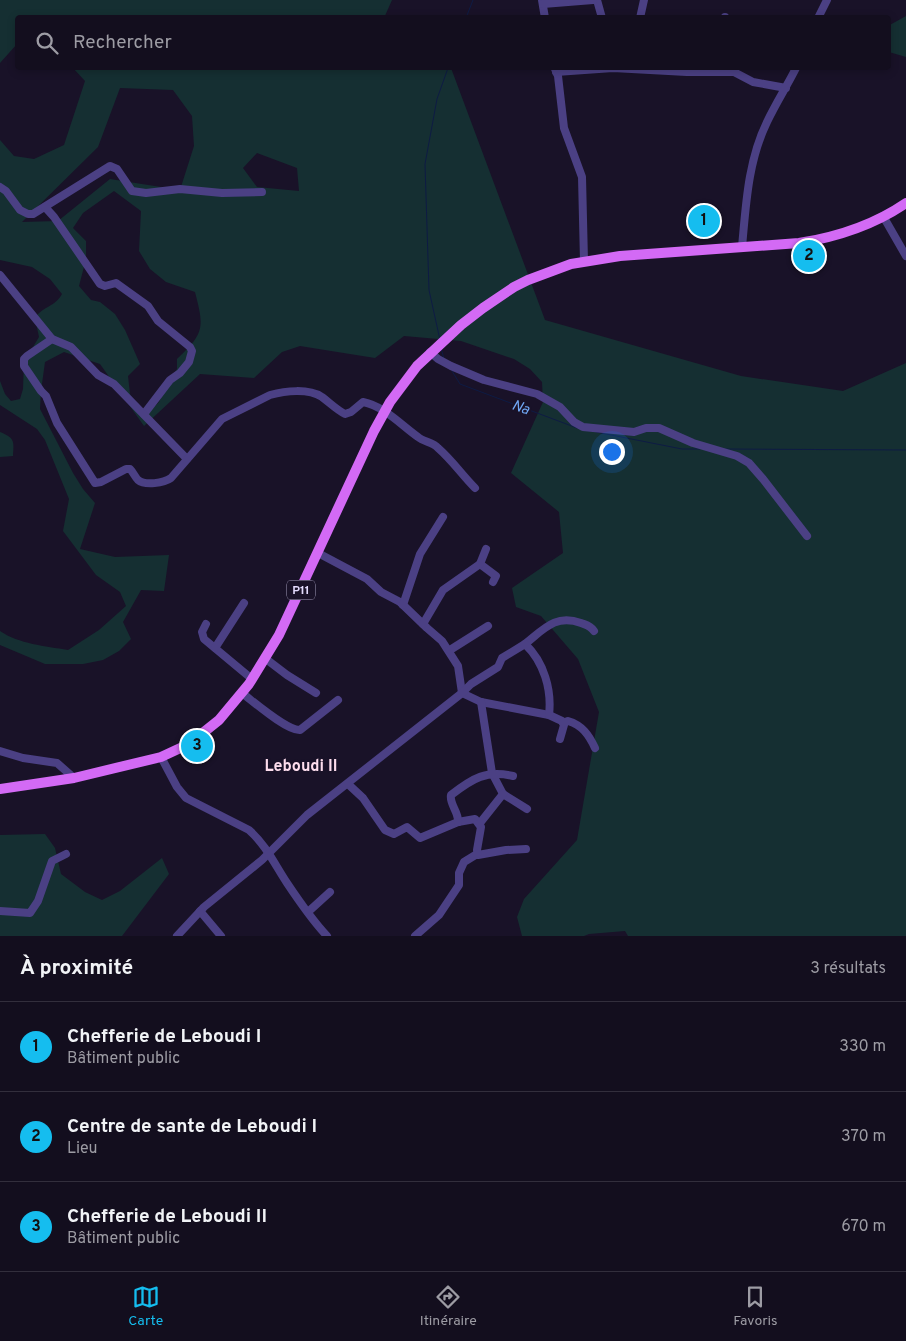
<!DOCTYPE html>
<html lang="fr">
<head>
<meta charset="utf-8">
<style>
	:root { --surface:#130e1e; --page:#1c1727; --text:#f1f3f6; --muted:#9d9ca4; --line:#322e3c; --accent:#15bdef }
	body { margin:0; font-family:Overpass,sans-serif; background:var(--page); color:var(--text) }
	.you { position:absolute; left:611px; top:451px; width:18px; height:18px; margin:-12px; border:4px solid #fff; border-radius:50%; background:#1a73e8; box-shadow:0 0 0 8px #1a73e833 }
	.badge { display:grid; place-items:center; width:32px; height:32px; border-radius:50%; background:var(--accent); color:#111; font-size:16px; font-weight:700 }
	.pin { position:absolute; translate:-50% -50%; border:2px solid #fff; box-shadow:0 1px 5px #0006 }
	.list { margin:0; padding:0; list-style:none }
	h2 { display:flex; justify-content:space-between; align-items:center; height:65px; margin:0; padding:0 20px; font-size:21px }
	h2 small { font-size:16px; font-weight:400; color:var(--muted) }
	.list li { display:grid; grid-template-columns:32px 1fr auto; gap:15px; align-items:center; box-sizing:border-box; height:90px; padding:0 20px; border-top:1px solid var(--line) }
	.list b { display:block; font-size:19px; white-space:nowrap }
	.list p { margin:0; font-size:16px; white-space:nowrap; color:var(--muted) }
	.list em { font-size:16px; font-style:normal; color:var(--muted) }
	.icon { flex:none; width:28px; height:28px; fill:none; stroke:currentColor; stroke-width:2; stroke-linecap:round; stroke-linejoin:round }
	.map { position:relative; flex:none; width:906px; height:936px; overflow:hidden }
	.search { position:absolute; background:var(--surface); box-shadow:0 2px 8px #0003; left:15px; right:15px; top:15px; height:55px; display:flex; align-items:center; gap:12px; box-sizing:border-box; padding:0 18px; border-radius:5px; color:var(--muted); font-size:19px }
	.sheet { height:335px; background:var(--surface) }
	nav { display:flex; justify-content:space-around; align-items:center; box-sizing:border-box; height:70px; border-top:1px solid var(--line); background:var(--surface); font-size:14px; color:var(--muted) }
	nav a { display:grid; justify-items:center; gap:2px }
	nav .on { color:var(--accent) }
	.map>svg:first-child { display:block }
	.green { fill:#152f32; fill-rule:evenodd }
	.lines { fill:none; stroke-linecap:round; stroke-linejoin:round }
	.stream { stroke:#0e1b44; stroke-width:1 }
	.minor { stroke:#4b4084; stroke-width:8 }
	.major { stroke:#d36af5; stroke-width:10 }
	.labels { text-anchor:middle; stroke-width:4.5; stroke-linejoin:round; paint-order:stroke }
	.shield { fill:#191228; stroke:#a69fbd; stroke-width:1 }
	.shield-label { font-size:12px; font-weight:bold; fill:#e3dbfd }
	.water-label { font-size:15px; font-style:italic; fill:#70a7f5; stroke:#191228 }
	.quarter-label { font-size:16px; font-weight:bold; fill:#fddded; stroke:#191228 }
</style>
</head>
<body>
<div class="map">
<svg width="906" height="936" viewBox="0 0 906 936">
	<rect width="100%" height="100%" fill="#191228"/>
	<g class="green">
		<path d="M0,0H392L384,18H18L17,44L0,63Z"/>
		<path d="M906,16V57L889,52L888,26Z"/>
		<path d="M73,68H451L545,320L741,376L843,391L906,363V936H628L625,931L589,934L584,936H522L517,917L524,899L577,840L599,712L578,659L541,616L516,607L512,588L563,553L559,512L511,473L543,402L542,382L530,369L514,359L461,341L404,336L375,358L300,346L282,352L254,378L200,374L144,426L100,364L64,352L45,362L41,391L40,409L73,473L83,489L95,503L80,549L115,557L169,555L164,591L141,590L123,622L131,639L119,651L103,660L83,664H45L0,645V631C19,644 45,646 68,650L99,630L126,606L120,592L96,575L63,531L69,499L45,440L37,429L0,405V381L5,394L11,401L20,399L23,389L24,362L39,337L35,318C43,306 55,307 62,294L50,279L32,267L0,260V140L14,156L34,159L64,145L85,81ZM120,88L173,90L192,116L194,146L180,190L110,179L58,221L22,222L98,147ZM257,153L297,168L299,191L257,187L243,168ZM114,191L141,211L139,251L150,269L166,282L195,292C204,327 205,333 177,359V369L168,382L159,402L152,409L139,410L130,394L128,376L140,364L125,330L115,314L100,302L91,300L79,286L86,259V241L73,228L83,213Z"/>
		<path d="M0,432C15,438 14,441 13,456L0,457Z"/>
		<path d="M45,834L55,848L61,874L85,892L102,900L120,891L162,858L169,874L122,936H0V835Z"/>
	</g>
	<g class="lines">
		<g class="stream">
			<path d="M466,18L473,0"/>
			<path d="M440,340L429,290L425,164L437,99L448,68"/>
			<path d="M441,348L444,359"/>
			<path d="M452,371L460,384L577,428"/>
			<path d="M596,432L682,449H700"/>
			<path d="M724,449L906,450"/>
		</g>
		<g class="minor">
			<path d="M542,0L545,18"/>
			<path d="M597,0L602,18"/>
			<path d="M543,4L593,0"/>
			<path d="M640,18L644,0"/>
			<path d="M725,18V17"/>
			<path d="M818,18L827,0"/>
			<path d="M555,69L558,76L564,128L582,177L584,261"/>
			<path d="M556,72L613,68L687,72H734L753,82L786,88"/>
			<path d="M0,187L6,191L20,210L28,214H33L110,166L117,169L132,191L146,193L180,189L222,193L262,192"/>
			<path d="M45,207L54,217L100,284L105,286L116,283L148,306L158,321L190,347L192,351L189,362L180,373L170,380L144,414"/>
			<path d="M883,216L906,256"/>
			<path d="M742,247C746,204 748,161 767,122C776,103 787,86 796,68"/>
			<path d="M0,275L52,339L71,347L98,375L114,384L187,459"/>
			<path d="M52,339L27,356L24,359V366L41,391L46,396L57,423L95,483L101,482L126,469H130C133,472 135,477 138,480C145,486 164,483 171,478L222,419L270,395C285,391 308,388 322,397C330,403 337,410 345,414L351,412L363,402C384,406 401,425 418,437C424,442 433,442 438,448C452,460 462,475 475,488"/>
			<path d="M430,352L438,359L451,366L484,380L537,394L560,407L574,422L583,427L634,432L646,428H659L693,443L737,456L749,463L763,479L807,536"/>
			<path d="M318,553L367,579L381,592L400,602L427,628L442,641L458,666L462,693"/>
			<path d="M480,564L496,576L493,582"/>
			<path d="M403,605L420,554L443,517"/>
			<path d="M206,624L202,632L204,639L252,679"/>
			<path d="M423,624L443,590L480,564L486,549"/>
			<path d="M525,644C544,629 555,614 581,623C586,625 590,625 594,631"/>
			<path d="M215,648L244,603"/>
			<path d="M450,650L488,626"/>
			<path d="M266,659L287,675L316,693"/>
			<path d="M242,693C254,702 287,731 300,730L338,700"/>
			<path d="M462,693L481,702L549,715L562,721L564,725L560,739"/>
			<path d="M481,702L492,773L503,794L527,809"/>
			<path d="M563,723L568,721C582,725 589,735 595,748"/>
			<path d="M0,751L23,758L57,763L74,778"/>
			<path d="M161,757L177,787L186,798L249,830C266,845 275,865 287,883C299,901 312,920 327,936"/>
			<path d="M348,784L363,798L385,830L394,834L407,827L420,838L458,822L475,819L481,827L477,850L478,855L506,850L526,849"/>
			<path d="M458,822C459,812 449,804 451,795C473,778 486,770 513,776"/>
			<path d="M480,823L503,794"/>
			<path d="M0,911L30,913L38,901L52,861L66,854"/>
			<path d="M200,911L221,936"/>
			<path d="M308,912L330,892"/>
			<path d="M177,936L204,907L262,860L307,815L462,693L471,684L498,667L502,658L525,644C544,662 552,690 549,715"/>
			<path d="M415,936L439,915L459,885V873L464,862L477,854"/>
		</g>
		<path class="major" d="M0,789L74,778L161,757L189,744L219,720L249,684L279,635L374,431L390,402L417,366L461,325L483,308L514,287L528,280L571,264L620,256L799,243C837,237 874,225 906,203"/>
	</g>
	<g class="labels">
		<rect class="shield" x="287" y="580.5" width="28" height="19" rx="4"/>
		<g class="shield-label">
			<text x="301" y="594">P11</text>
		</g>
		<g class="water-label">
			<text transform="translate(521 407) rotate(20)" y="5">Na</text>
		</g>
		<g class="quarter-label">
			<text x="301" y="771">Leboudi II</text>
		</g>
	</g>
</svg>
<div class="you"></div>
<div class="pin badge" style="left:704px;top:221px">1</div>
<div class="pin badge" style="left:809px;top:256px">2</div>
<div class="pin badge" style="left:197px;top:746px">3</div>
<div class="search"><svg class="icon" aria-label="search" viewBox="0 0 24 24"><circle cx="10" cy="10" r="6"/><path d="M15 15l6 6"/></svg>Rechercher</div>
</div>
<section class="sheet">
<h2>À proximité<small>3 résultats</small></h2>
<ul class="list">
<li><span class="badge">1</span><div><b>Chefferie de Leboudi I</b><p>Bâtiment public</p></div><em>330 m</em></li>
<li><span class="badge">2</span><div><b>Centre de sante de Leboudi I</b><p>Lieu</p></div><em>370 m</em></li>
<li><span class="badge">3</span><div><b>Chefferie de Leboudi II</b><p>Bâtiment public</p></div><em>670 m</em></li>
</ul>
</section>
<nav>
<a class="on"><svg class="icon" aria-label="map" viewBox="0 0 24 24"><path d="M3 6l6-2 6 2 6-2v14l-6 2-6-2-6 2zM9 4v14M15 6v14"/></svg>Carte</a>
<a><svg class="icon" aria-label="directions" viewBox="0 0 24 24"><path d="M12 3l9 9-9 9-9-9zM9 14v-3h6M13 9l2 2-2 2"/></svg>Itinéraire</a>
<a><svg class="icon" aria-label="saved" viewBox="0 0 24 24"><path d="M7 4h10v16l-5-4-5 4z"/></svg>Favoris</a>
</nav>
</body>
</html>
